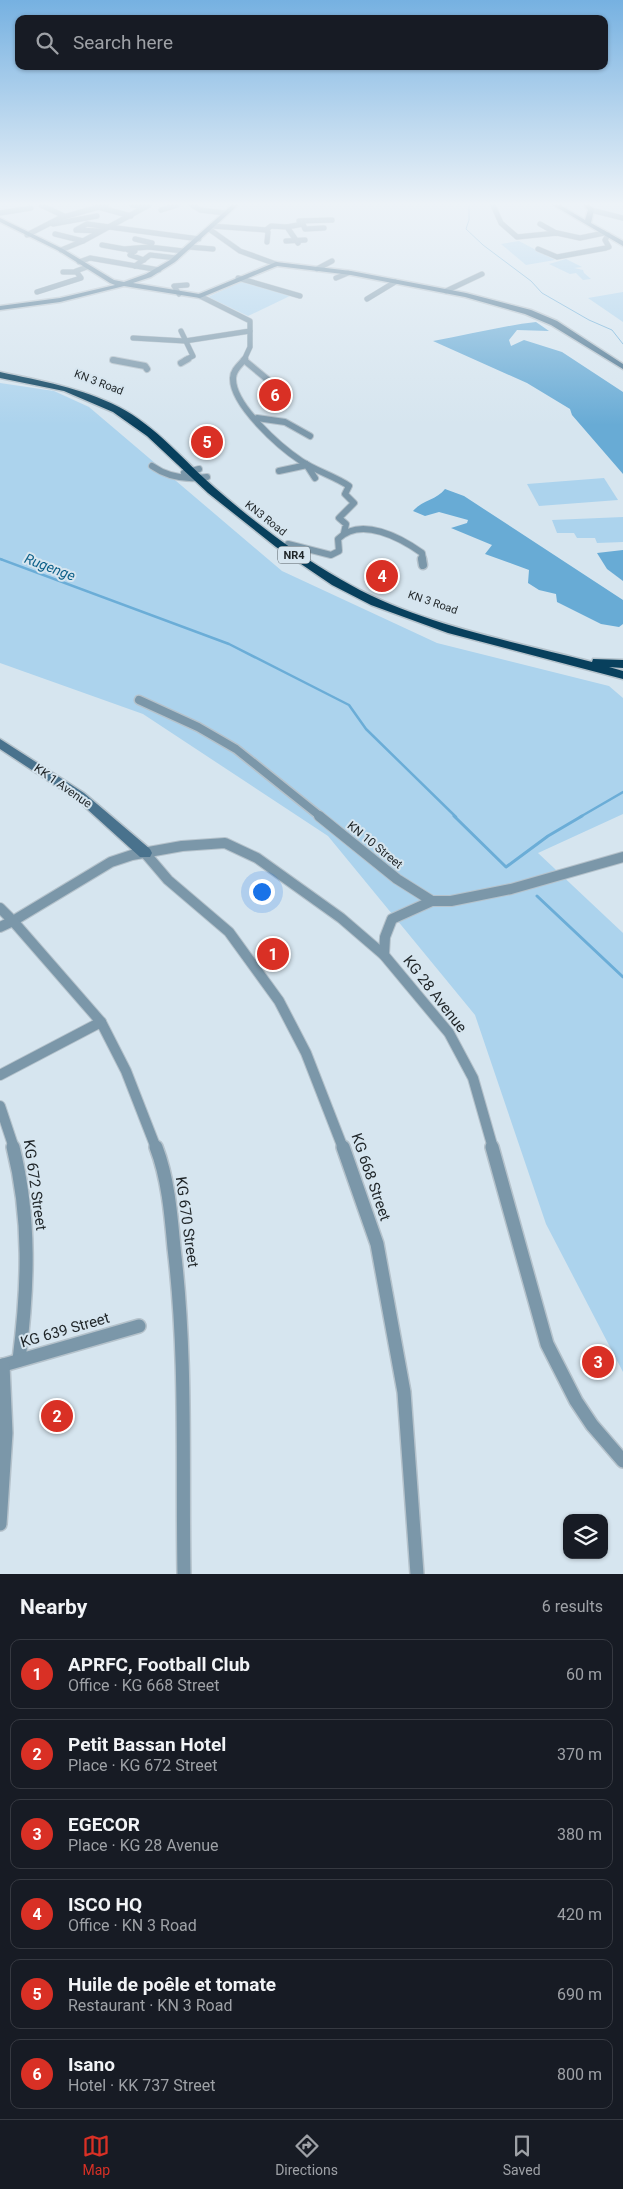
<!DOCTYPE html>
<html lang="en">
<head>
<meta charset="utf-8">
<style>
	:root { --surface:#171b24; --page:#20242c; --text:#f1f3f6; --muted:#9ea1a6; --line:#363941; --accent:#d93025 }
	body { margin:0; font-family:Roboto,sans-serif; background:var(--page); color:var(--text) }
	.controls { position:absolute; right:15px; bottom:15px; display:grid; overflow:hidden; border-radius:10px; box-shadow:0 1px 4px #0004 }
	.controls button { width:45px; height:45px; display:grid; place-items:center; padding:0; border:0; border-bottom:1px solid var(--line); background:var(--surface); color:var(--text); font:25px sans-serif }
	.you { position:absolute; left:261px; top:891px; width:18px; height:18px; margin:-12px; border:4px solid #fff; border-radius:50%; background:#1a73e8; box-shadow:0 0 0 8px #1a73e833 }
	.badge { display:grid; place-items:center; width:32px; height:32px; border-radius:50%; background:var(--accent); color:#fff; font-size:16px; font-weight:700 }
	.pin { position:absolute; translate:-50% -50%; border:2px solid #fff; box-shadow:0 1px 5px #0006 }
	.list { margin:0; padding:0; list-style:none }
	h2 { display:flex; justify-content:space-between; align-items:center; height:65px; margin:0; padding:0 20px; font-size:21px }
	h2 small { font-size:16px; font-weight:400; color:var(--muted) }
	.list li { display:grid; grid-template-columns:32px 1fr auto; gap:15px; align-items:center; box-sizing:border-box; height:70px; margin:0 10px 10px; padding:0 10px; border:1px solid var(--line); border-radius:10px }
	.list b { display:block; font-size:19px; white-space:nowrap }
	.list p { margin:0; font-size:16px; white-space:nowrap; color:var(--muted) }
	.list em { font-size:16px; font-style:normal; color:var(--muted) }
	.icon { flex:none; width:28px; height:28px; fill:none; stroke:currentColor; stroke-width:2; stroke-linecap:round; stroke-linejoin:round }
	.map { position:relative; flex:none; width:623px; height:1574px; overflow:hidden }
	.search { position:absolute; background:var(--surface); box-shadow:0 1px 4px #0004; left:15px; right:15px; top:15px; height:55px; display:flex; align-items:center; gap:12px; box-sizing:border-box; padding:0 18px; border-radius:10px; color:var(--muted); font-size:19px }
	.sheet { height:545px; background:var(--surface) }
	nav { display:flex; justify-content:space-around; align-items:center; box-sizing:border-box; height:70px; border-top:1px solid var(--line); background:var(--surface); font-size:14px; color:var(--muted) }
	nav a { display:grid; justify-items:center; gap:2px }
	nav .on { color:var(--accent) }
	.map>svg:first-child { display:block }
	.green { fill:#acd3ed }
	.forest { fill:#68abd5 }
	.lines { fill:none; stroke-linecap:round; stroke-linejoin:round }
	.stream-far3 { stroke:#6badd7; stroke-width:1 }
	.stream-far2 { stroke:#6badd7; stroke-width:2 }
	.stream-far1 { stroke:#6badd7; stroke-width:2.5 }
	.stream { stroke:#6badd7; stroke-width:3 }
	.street-far4-casing { stroke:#b5c2cb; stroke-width:6 }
	.street-far3-casing { stroke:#b5c2cb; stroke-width:8 }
	.street-far2-casing { stroke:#b5c2cb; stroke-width:11 }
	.street-far1-casing { stroke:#b5c2cb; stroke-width:12 }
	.street-casing { stroke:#b5c2cb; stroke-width:16 }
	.secondary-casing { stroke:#b5c2cb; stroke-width:3 }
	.highway-casing { stroke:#b5c2cb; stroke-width:3 }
	.street-far4 { stroke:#7b97a9; stroke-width:5 }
	.street-far3 { stroke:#7b97a9; stroke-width:6 }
	.street-far2 { stroke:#7b97a9; stroke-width:8 }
	.street-far1 { stroke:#7b97a9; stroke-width:10 }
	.street { stroke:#7b97a9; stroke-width:13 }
	.secondary { fill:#49728d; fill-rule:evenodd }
	.highway { fill:#08405d; fill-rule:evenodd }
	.labels { text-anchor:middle; stroke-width:4; stroke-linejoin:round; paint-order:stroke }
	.far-street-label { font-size:11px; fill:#1f2528; stroke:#d6e5ef }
	.shield { fill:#d6e5ef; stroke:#565f64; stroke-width:1 }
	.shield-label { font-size:11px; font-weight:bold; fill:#1f2528 }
	.street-label { font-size:12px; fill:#1f2528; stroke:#d6e5ef }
	.water-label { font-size:14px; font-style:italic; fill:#0c5f88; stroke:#d6e5ef }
	.near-street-label { font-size:15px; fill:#1f2528; stroke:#d6e5ef }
</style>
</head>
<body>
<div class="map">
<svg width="623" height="1574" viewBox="0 0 623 1574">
	<rect width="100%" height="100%" fill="#d6e5ef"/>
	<g class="green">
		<path d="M519,241L555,260L526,265L501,244Z"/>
		<path d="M566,259L582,267L574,268L583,270L584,273L591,279L583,280L576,273L570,274L549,264Z"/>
		<path d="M247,279L294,294L248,316L208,297Z"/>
		<path d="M623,292V322L588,298Z"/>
		<path d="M0,383L54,391L89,407L282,571L437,643L609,686L623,698V814L538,853L623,933V1372L546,1224L475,1015L328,836L143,714L0,663Z"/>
		<path d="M604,478L618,500L539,506L527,484Z"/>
		<path d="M623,517V542L597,543L595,538H577L574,533H557L552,520Z"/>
	</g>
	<g class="forest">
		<path d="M536,322L549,331L517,330L509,340L511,346L524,340L562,352L623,392V474L572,415L570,409L527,383L433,341C468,335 501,326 536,322Z"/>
		<path d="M445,489L464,496L623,600V624L619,627L601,624L557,602L556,594L539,590L528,583L529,570L485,554L492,545L451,528L467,523L468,520L439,512L425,516L413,511C422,500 437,500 445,489Z"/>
		<path d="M623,550V581L607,569L597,553Z"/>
	</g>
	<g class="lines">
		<path class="stream-far3" d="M469,205V220L466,229L483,245L531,281L542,293L589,320L612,330L623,344"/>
		<path class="stream-far2" d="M0,559L3,560"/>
		<g class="stream-far1">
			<path d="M0,559L229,644L349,705L366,729L456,817"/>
			<path d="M580,817L623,792"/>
		</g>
		<g class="stream">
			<path d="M454,816L506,867L548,836L582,816"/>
			<path d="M537,896L623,977"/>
		</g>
		<defs>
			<g id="street-far4">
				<path d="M41,205L64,216"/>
				<path d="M132,205L146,207"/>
				<path d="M192,205L200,210L225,213"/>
				<path d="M493,205L501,223L517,237L557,233L580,238L604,233"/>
				<path d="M98,207L131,216"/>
				<path d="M161,210L177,205"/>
				<path d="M591,210L623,218"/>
				<path d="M0,213L31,208"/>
				<path d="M299,221L332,220"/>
				<path d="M53,224L97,216"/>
				<path d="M540,224L556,233"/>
				<path d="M212,226L266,230L271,226L287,227L298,243"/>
				<path d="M287,227L303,224L305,229L324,228"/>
				<path d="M209,229L240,251L276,264"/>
				<path d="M266,230L268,232L267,242"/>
				<path d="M100,231L76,230L87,224L199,239"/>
				<path d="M55,234L83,241"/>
				<path d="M27,235L60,218L106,205"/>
				<path d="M135,239L152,243L149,247L183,251"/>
				<path d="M286,241L305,240"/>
				<path d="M102,245L124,249L149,247"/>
				<path d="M189,247L213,249"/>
				<path d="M538,249L557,257L606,248L609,247L605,240L608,235"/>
				<path d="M61,250L83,241L149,205"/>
				<path d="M128,250L135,251L130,255L144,260"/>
				<path d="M79,262L90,258L159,270"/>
				<path d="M135,266L150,255L176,258"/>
				<path d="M317,269L332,261"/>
				<path d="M63,272H76"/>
				<path d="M238,278L300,296"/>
				<path d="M336,278L348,273"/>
				<path d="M446,291L482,274"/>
				<path d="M37,292L81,278L76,271L87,267"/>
				<path d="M179,294L174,286L187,285"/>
				<path d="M200,296L250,321V347L244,360"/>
				<path d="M367,299L395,282"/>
				<path d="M181,331L193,356L185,360"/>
				<path d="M133,338L185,341L250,331"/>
				<path d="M113,360H115"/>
			</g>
			<g id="street-far3">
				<path d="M245,359C240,365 233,370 233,378C232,405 280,447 301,461C316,471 334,476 349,486L345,494L354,503L339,518L346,524L344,533"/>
				<path d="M113,360L145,366L147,369"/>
				<path d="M244,360L273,384L277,387L282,386"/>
				<path d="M181,363L188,359"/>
				<path d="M257,418L285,422L310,436"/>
				<path d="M306,464L315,478"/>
				<path d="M152,466C169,478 187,480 207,477"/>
				<path d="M279,471L307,465"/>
				<path d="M184,473L199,469"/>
				<path d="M288,544L331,555L339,551L338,539C361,516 401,538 422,553L423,560"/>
			</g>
			<g id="street-far2">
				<path d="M422,559L423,565"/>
				<path d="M139,700L198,727L236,749L321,817"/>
			</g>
			<g id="street-far1">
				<path d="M319,816L397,879L432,901H451L511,889L623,857"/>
				<path d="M145,853L168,880L229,932L279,1001L306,1053L343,1148"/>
				<path d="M0,908L13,921L111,862L132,855L182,846L225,843L257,858L341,918L384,955L449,1033L473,1078L493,1148"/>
				<path d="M0,927L13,921L101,1022L126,1071L156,1148"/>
				<path d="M384,955L385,937L392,919L432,901"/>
				<path d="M0,1075L101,1022"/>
				<path d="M0,1106L14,1148"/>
			</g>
			<g id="street">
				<path d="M13,1147C31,1218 28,1288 19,1360"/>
				<path d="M156,1147C168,1178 171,1214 174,1248C187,1355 182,1466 184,1574"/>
				<path d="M343,1147L377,1244L404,1392L417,1574"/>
				<path d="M492,1147L547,1344L576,1401L592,1425L623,1461"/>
				<path d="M0,1366L139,1326"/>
				<path d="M0,1524L6,1433L3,1365"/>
			</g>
			<g id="secondary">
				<path d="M232,205H238L175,262L151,277L133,283L199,294L276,262L351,271L466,293L531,310L557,321L623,364V369L551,325L525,314L465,297L351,275L277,266L200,298L124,286L60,302L0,310V306L60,298L115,285L110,283L59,251L0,222V218L63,249L114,280L124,282L146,274L170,260Z"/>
				<path d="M553,205H560L585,220L588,210L584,205H590L594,210L591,223L623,241V246Z"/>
				<path d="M0,739L84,793L150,849L152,853L150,857H140L76,799L0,749Z"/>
			</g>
			<path id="highway" d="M0,372C41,381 82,388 119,407C156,426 184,461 215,488C253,521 296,554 340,579C416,624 508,640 592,662L593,659L623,660V668L609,667L623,671V679L448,633L371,605L332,585L276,547L208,493L147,436L113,412L64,391L0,378Z"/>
		</defs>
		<use href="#street-far4" class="street-far4-casing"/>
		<use href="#street-far3" class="street-far3-casing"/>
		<use href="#street-far2" class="street-far2-casing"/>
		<use href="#street-far1" class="street-far1-casing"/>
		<use href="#street" class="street-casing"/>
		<use href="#secondary" class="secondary-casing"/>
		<use href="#highway" class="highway-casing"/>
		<use href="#street-far4" class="street-far4"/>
		<use href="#street-far3" class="street-far3"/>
		<use href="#street-far2" class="street-far2"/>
		<use href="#street-far1" class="street-far1"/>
		<use href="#street" class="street"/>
		<use href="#secondary" class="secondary"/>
		<use href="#highway" class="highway"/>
	</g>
	<linearGradient id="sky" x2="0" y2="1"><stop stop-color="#76b1e1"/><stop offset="0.48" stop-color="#edf3f8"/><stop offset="1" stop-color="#edf3f8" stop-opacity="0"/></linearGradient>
	<rect width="623" height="425" fill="url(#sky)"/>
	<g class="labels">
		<g class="far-street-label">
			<text transform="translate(99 382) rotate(21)" y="4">KN 3 Road</text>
			<text transform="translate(266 518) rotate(38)" y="4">KN3 Road</text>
			<text transform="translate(433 602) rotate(19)" y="4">KN 3 Road</text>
		</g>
		<rect class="shield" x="278" y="546.5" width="32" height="17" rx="4"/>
		<g class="shield-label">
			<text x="294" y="559">NR4</text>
		</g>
		<g class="street-label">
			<text transform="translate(63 786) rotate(35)" y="4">KK 1 Avenue</text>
			<text transform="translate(375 845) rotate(39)" y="4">KN 10 Street</text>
		</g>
		<g class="water-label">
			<text transform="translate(50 567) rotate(21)" y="5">Rugenge</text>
		</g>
		<g class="near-street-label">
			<text transform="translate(435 994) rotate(52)" y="5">KG 28 Avenue</text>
			<text transform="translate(371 1177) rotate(71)" y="5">KG 668 Street</text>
			<text transform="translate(35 1185) rotate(82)" y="5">KG 672 Street</text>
			<text transform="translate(187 1222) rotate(82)" y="5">KG 670 Street</text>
			<text transform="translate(65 1330) rotate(-16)" y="5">KG 639 Street</text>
		</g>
	</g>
</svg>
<div class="controls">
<button><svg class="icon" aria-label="layers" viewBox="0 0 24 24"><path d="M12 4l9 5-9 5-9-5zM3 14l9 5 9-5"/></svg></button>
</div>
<div class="you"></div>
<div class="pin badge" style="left:273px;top:954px">1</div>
<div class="pin badge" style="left:57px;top:1416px">2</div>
<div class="pin badge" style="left:598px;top:1362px">3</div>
<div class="pin badge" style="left:382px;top:576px">4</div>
<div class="pin badge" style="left:207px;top:442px">5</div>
<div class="pin badge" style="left:275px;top:395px">6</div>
<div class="search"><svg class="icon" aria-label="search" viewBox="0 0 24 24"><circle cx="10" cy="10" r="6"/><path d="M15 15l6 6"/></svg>Search here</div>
</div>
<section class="sheet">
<h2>Nearby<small>6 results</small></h2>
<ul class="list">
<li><span class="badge">1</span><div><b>APRFC, Football Club</b><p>Office · KG 668 Street</p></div><em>60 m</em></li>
<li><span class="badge">2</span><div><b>Petit Bassan Hotel</b><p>Place · KG 672 Street</p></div><em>370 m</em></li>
<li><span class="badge">3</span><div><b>EGECOR</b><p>Place · KG 28 Avenue</p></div><em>380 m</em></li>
<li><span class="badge">4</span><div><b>ISCO HQ</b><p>Office · KN 3 Road</p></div><em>420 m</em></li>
<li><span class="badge">5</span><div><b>Huile de poêle et tomate</b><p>Restaurant · KN 3 Road</p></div><em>690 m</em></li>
<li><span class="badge">6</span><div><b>Isano</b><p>Hotel · KK 737 Street</p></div><em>800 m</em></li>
</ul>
</section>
<nav>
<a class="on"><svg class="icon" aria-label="map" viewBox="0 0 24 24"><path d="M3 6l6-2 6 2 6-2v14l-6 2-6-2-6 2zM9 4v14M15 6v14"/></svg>Map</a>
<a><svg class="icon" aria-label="directions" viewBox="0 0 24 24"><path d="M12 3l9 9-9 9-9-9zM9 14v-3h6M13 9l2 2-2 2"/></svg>Directions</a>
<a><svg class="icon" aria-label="saved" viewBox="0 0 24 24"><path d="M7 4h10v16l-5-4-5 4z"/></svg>Saved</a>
</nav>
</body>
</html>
